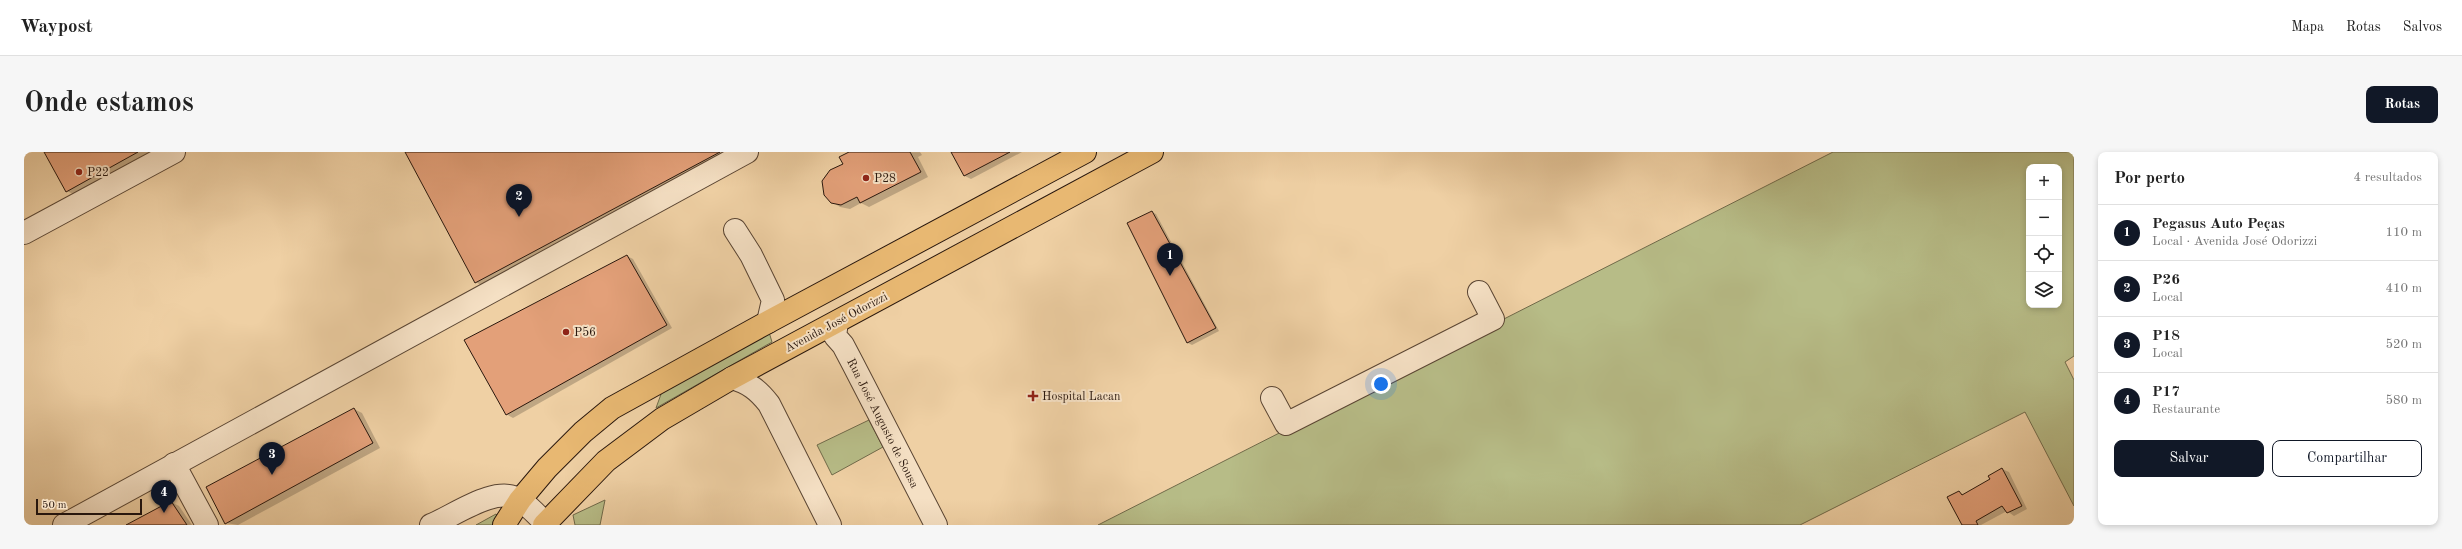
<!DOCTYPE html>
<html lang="pt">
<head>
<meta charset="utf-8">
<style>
	:root { --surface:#fff; --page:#f6f6f6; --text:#222; --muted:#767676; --line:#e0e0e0; --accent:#111827 }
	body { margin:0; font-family:"Old Standard TT",serif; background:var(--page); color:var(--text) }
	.controls { position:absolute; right:12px; top:12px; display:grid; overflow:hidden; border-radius:8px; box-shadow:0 2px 6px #0003 }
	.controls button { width:36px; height:36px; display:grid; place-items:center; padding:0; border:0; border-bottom:1px solid var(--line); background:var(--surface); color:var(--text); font:20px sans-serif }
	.scale { position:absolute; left:12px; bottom:10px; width:106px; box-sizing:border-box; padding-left:4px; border:2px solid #29170d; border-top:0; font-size:11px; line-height:14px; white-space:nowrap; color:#29170d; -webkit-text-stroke:3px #f5e0c4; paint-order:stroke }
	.you { position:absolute; left:1357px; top:232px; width:14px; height:14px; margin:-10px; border:3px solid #fff; border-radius:50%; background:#1a73e8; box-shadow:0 0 0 6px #1a73e833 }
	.badge { display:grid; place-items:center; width:26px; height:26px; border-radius:50%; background:var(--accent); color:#fff; font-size:13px; font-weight:700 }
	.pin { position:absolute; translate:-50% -33px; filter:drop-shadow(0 1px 2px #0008) }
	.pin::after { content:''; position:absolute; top:21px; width:14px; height:12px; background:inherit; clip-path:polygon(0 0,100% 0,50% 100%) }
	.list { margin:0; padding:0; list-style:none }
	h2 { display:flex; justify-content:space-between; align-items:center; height:52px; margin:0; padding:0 16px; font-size:17px }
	h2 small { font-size:13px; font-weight:400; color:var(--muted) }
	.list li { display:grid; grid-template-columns:26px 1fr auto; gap:12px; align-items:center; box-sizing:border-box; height:56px; padding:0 16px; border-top:1px solid var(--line) }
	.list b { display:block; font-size:15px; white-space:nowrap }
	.list p { margin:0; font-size:13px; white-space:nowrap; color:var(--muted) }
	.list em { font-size:13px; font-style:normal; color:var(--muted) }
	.actions { display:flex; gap:8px; padding:12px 16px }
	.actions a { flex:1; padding:9px 0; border:1px solid var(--accent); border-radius:8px; text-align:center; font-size:14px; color:var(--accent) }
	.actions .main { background:var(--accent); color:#fff }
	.icon { flex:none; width:22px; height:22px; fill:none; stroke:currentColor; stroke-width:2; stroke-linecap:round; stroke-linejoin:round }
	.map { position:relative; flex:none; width:2050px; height:373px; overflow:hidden; border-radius:8px }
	header { display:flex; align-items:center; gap:24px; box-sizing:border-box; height:56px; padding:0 20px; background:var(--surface); border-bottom:1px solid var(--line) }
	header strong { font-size:19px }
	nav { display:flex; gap:22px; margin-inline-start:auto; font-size:14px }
	.intro { display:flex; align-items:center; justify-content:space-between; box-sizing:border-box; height:96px; padding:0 24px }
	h1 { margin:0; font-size:28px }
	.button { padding:10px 18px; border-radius:8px; background:var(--accent); color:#fff; font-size:14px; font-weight:700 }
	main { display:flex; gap:24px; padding:0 24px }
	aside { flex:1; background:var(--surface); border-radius:8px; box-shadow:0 2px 6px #0003 }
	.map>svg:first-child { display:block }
	.green { fill:#b7bc87; stroke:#706a4a; fill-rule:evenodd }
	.shadow { fill:#0003 }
	.building { fill:#e3a079; stroke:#29170d }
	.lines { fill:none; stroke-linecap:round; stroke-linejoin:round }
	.minor-casing { stroke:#5a4533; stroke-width:24 }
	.major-casing { stroke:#29170d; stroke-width:24 }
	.minor { stroke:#f5e0c4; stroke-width:22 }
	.major { stroke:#e8b872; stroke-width:22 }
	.poi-dot { fill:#8f2418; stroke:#f5e0c4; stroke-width:1.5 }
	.labels { text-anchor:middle; stroke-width:4; stroke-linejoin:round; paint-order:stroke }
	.poi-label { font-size:12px; fill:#29170d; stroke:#f5e0c4; text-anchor:start }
	.street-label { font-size:12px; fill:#29170d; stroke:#f5e0c4 }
</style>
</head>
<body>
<header>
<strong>Waypost</strong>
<nav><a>Mapa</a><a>Rotas</a><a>Salvos</a></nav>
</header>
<div class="intro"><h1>Onde estamos</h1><a class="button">Rotas</a></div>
<main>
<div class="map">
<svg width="2050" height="373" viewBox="0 0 2050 373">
	<rect width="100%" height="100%" fill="#efd0a4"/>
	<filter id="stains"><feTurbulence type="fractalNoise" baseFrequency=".005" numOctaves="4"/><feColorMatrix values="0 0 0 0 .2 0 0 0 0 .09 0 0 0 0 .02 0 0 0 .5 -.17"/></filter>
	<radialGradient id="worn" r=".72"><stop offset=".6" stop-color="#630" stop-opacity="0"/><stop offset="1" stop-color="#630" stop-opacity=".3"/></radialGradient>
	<g class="green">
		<path d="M1809,0H2050V204L2041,210L2050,228V354L2001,260L1776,373H1074ZM2005,15H2035V153H2005Z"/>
		<path d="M745,180L748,190L632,256L640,234Z"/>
		<path d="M845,268L859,295L808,323L793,293Z"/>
		<path d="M581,348L576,373H551L549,363Z"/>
		<path d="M472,362L474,364L470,373H452Z"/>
	</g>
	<g class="shadow">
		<path d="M22,0H126L49,42L43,39Z"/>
		<path d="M382,0H708L458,134L452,130Z"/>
		<path d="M828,0H896L898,3L894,5L904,25L845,55L837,51L826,57L816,55L808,50L799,29L802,23L820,13Z"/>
		<path d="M928,0H998L947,27L941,24Z"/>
		<path d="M1128,60L1132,62L1195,179L1168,193L1164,191L1104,71Z"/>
		<path d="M603,104L609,107L648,176L489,266L482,262Z"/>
		<path d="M330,257L338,261L356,296L214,373L202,371Z"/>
		<path d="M1978,317L1985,320L2003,357L1990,364L1983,359L1957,373H1939L1935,340L1940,343L1967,327L1966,324Z"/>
		<path d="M147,350L155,354L168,373H105Z"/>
	</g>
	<g class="building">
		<path d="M20,0H114L42,40Z"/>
		<path d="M381,0H696L451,131Z"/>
		<path d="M825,0H886L897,20L836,51L833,45L817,53L807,51L800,43L798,29L806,18L819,12L815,5Z"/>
		<path d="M927,0H986L940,24Z"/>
		<path d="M1128,59L1192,176L1163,191L1103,71Z"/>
		<path d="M603,103L643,173L482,263L440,188Z"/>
		<path d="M330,256L349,291L201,372L182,335Z"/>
		<path d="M1978,316L1998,354L1983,361L1978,354L1952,369L1954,373H1938L1923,345L1935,339L1938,343L1966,327L1964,324Z"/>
		<path d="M147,349L163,373H102Z"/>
	</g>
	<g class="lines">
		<defs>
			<g id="minor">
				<path d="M711,78L727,103L749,148L744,170"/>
				<path d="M0,81L150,0"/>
				<path d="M813,170L811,184L819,193L829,212L912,373"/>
				<path d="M708,226C725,231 734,238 745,252L806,373"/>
				<path d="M1248,246L1262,272L1469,167L1455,140"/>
				<path d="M150,312L183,373"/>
				<path d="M40,373L723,0"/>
				<path d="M407,373C430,364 472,332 496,348C505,354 513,363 521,371"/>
			</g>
			<g id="major">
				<path d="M480,373L496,348L523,316L559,280L588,256L744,170L1061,0"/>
				<path d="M520,373L582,309L638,267L708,226L1128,0"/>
			</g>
		</defs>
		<use href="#minor" class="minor-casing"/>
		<use href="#major" class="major-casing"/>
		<use href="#minor" class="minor"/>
		<use href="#major" class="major"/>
	</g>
	<g class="poi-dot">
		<circle cx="55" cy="20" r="4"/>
		<circle cx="842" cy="26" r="4"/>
		<circle cx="542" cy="180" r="4"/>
		<path d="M1007 238h4v4h4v4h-4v4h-4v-4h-4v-4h4z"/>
	</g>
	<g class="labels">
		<g class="poi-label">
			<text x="63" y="24">P22</text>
			<text x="850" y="30">P28</text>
			<text x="550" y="184">P56</text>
			<text x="1018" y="248">Hospital Lacan</text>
		</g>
		<g class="street-label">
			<text transform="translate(812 170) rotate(-28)" y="4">Avenida José Odorizzi</text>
			<text transform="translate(859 271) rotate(63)" y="4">Rua José Augusto de Sousa</text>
		</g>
	</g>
	<rect width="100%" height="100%" filter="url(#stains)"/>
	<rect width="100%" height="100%" fill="url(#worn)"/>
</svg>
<div class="controls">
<button>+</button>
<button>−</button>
<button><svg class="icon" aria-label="locate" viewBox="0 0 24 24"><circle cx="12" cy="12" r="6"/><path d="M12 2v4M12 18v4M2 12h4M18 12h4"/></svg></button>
<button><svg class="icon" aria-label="layers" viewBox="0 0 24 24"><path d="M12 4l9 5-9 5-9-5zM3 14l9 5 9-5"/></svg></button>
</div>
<div class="scale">50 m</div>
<div class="you"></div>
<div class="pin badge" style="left:1146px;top:124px">1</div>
<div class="pin badge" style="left:495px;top:65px">2</div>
<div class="pin badge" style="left:248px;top:323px">3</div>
<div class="pin badge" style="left:140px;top:361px">4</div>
</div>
<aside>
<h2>Por perto<small>4 resultados</small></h2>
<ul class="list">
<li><span class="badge">1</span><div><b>Pegasus Auto Peças</b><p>Local · Avenida José Odorizzi</p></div><em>110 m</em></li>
<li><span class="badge">2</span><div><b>P26</b><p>Local</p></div><em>410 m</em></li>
<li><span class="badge">3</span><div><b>P18</b><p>Local</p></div><em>520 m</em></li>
<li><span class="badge">4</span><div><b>P17</b><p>Restaurante</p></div><em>580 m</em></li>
</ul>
<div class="actions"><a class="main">Salvar</a><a>Compartilhar</a></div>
</aside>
</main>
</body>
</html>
